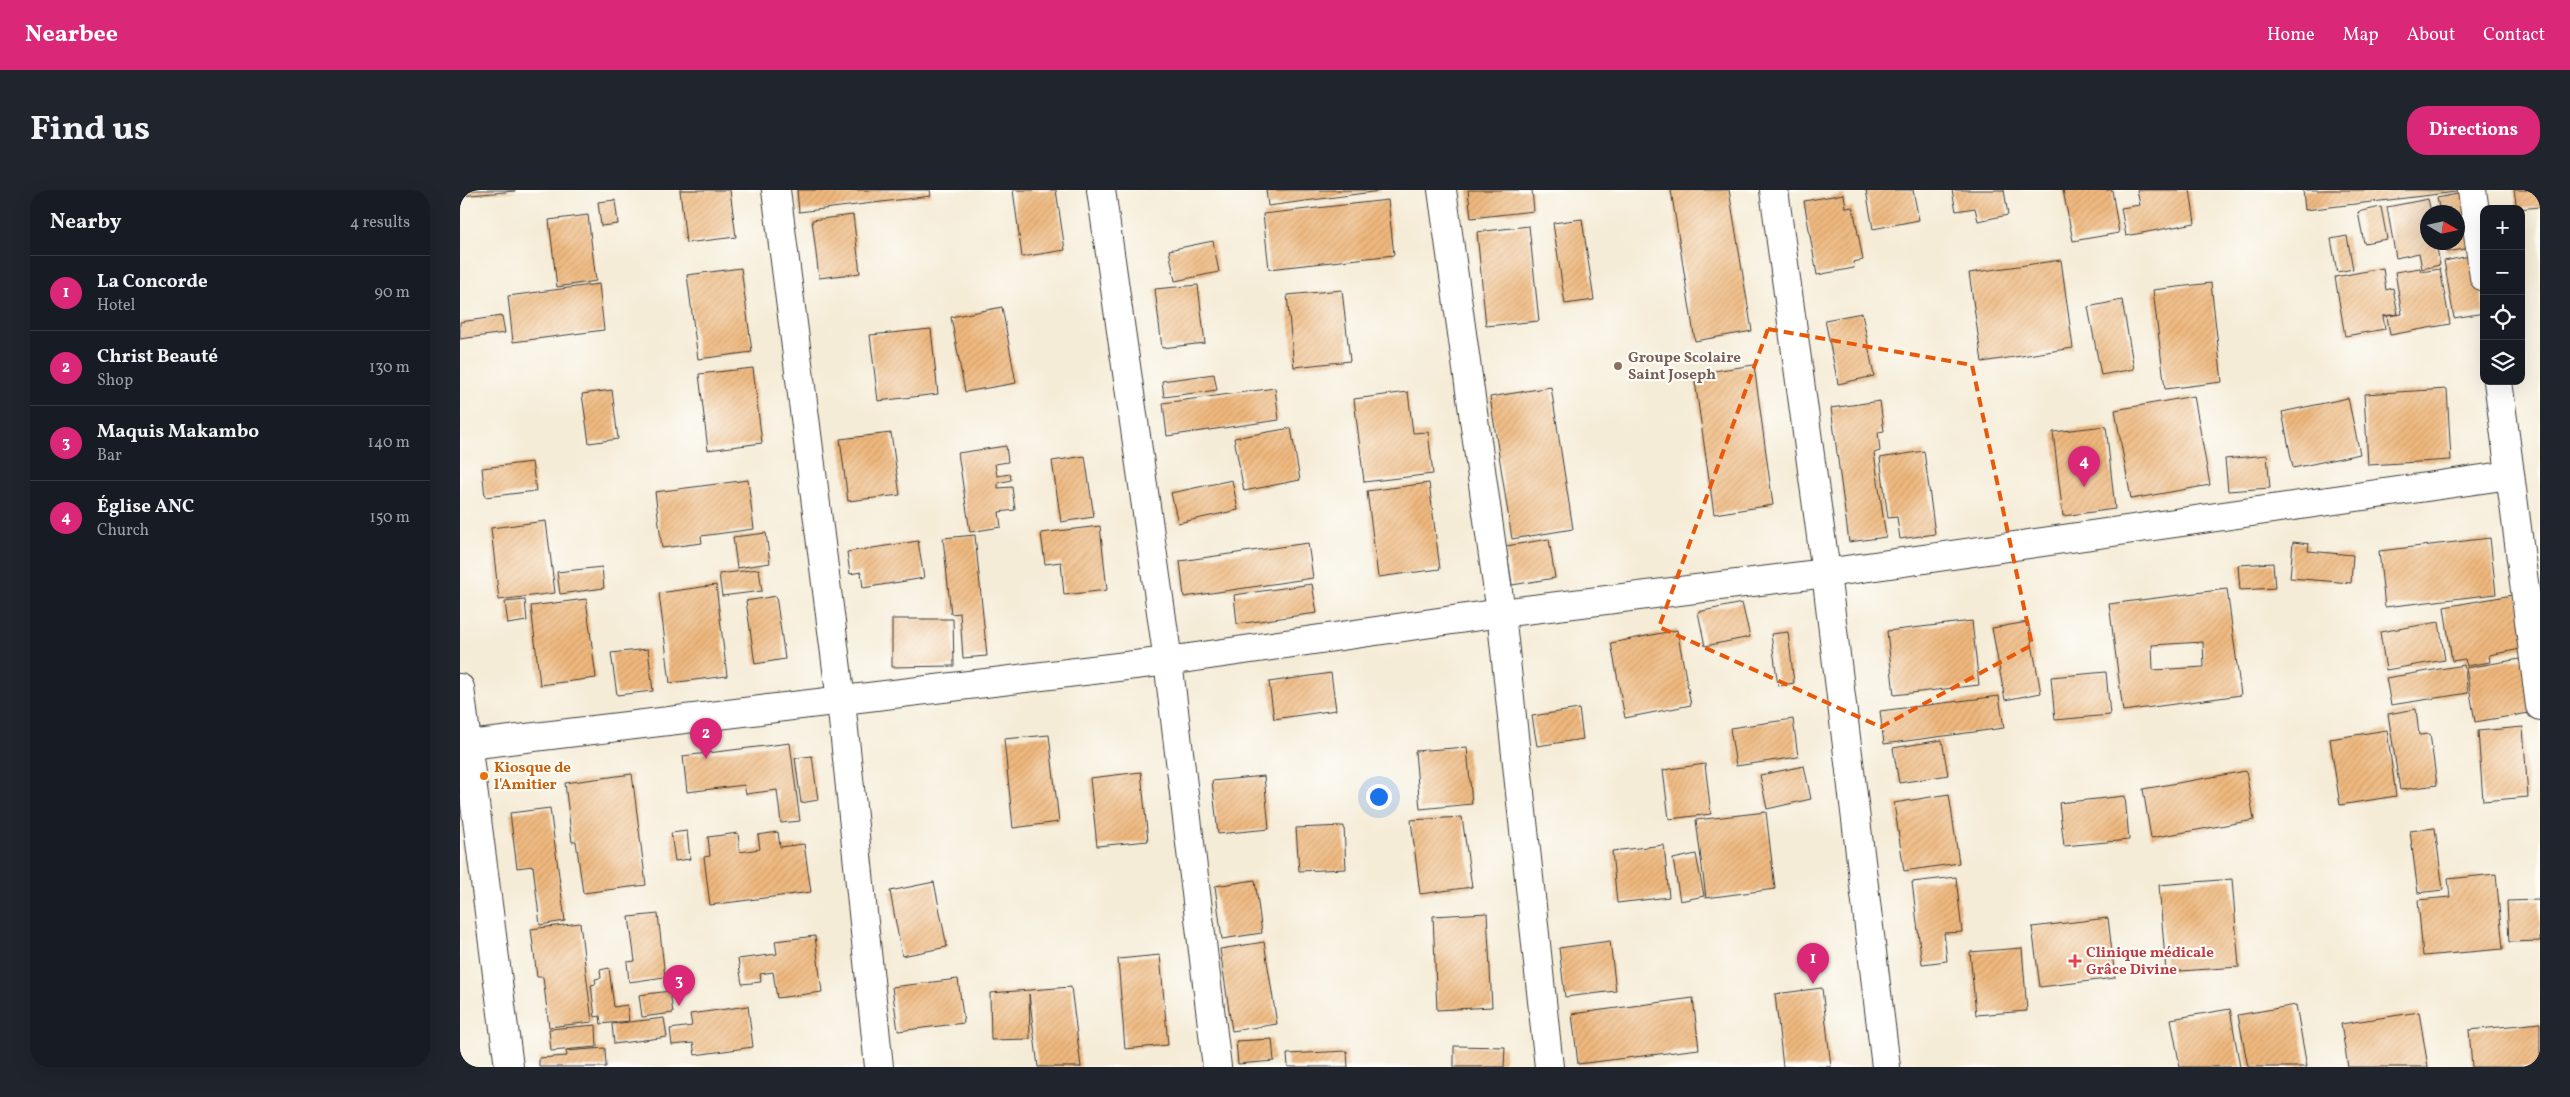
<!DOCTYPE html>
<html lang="en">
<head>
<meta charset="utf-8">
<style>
	:root { --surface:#171b24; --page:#20242c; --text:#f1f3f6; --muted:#9ea1a6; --line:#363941; --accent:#db2777 }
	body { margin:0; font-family:Vollkorn,serif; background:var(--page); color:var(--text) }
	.controls { position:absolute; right:15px; top:15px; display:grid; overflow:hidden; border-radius:10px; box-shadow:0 5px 20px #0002 }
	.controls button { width:45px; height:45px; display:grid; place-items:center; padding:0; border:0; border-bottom:1px solid var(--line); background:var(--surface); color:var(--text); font:25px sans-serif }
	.compass { position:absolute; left:1960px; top:15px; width:45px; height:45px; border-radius:50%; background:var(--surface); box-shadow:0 5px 20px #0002; rotate:99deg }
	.you { position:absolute; left:918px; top:606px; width:18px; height:18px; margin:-12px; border:4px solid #fff; border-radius:50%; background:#1a73e8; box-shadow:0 0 0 8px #1a73e833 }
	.badge { display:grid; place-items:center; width:32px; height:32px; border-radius:50%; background:var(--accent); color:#fff; font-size:16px; font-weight:700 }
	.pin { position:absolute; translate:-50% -41px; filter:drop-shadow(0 1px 2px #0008) }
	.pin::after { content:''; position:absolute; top:26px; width:18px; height:15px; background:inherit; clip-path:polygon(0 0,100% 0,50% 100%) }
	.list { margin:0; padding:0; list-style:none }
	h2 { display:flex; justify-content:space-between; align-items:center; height:65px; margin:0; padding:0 20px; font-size:21px }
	h2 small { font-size:16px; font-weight:400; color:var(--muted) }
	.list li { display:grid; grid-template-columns:32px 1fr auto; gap:15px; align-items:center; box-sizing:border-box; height:75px; padding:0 20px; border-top:1px solid var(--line) }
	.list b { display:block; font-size:19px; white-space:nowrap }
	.list p { margin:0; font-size:16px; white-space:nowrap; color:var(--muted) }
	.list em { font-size:16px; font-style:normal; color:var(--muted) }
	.icon { flex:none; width:28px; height:28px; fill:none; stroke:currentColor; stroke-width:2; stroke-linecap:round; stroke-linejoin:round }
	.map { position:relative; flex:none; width:2080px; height:877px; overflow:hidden; border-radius:20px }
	header { display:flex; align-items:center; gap:30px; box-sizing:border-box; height:70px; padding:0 25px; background:var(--accent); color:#fff }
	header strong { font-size:24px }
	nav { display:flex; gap:28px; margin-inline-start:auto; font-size:18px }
	.intro { display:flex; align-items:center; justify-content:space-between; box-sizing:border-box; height:120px; padding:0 30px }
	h1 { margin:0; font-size:35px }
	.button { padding:12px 22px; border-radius:20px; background:var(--accent); color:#fff; font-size:18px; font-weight:700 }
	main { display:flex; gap:30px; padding:0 30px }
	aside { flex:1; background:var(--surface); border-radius:20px; box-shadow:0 5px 20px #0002 }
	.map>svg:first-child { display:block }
	.building { fill:url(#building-hatch); fill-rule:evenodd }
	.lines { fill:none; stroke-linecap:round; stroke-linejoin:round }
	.minor-casing { stroke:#3d3b38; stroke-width:30 }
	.tertiary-casing { stroke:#3d3b38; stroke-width:30 }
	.minor { stroke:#fff; stroke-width:28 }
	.tertiary { stroke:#fff; stroke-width:28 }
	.marked { fill:none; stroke:#e8590c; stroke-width:4; stroke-dasharray:10 6; stroke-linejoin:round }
	.education-dot { fill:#8d6e63; stroke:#fdfcf7; stroke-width:2 }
	.food-dot { fill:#e8710a; stroke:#fdfcf7; stroke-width:2 }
	.health-dot { fill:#e0444e; stroke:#fdfcf7; stroke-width:2 }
	.labels { text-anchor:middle; stroke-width:4.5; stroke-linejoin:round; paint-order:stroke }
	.education-label { font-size:15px; font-weight:bold; fill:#785e54; stroke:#fdfcf7; text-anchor:start }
	.food-label { font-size:15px; font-weight:bold; fill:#c56008; stroke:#fdfcf7; text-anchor:start }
	.health-label { font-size:15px; font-weight:bold; fill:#be3a42; stroke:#fdfcf7; text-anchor:start }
</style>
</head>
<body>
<header>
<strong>Nearbee</strong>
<nav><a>Home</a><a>Map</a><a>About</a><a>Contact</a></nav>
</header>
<div class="intro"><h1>Find us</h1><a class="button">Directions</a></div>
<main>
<aside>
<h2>Nearby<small>4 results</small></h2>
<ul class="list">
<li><span class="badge">1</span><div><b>La Concorde</b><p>Hotel</p></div><em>90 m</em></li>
<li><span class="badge">2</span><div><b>Christ Beauté</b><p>Shop</p></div><em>130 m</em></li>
<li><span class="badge">3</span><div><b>Maquis Makambo</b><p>Bar</p></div><em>140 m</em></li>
<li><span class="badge">4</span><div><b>Église ANC</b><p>Church</p></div><em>150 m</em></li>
</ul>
</aside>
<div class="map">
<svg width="2080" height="877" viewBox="0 0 2080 877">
	<defs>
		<pattern id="building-hatch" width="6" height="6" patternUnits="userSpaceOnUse" patternTransform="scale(1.25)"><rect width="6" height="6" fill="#efb87e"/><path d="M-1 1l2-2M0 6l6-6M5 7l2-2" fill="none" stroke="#cc9e6c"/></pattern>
	</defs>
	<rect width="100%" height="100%" fill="#fdfcf7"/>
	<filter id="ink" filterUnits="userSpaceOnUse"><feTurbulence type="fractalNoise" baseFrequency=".02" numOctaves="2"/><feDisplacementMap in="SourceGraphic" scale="10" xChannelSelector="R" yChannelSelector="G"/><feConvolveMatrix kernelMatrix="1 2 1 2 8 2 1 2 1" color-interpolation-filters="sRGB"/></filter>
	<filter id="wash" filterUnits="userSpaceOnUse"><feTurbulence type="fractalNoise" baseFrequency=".0096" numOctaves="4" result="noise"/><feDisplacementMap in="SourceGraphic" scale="20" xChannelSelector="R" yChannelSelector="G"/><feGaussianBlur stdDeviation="1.12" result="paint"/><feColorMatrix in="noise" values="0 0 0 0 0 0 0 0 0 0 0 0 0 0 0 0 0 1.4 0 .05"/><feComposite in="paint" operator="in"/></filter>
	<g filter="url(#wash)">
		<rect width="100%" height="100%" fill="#f5ecd7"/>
		<g id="blocks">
			<g class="building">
				<path d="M0,0H55V1L0,6Z"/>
				<path d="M220,0H270L276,47L226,53Z"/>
				<path d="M337,0H470L471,6L339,22Z"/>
				<path d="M553,0H596L605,60L562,67Z"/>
				<path d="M806,0H920V1L808,16Z"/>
				<path d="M1008,0H1072L1074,21L1011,28Z"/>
				<path d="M1211,0H1269L1292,141L1235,151Z"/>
				<path d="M1406,0H1453L1459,30L1413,39Z"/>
				<path d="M1492,0H1544L1548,25L1518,31L1515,18L1496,21Z"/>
				<path d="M1603,0H1652L1659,43L1613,51Z"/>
				<path d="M1677,0H1730L1735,33L1666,46L1661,18L1680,15Z"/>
				<path d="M1843,0H1996V2L1845,20Z"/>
				<path d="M2054,0H2080V17L2057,19Z"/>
				<path d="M2007,2L2016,57L1987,62L1985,52H1998V22H1980L1977,8Z"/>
				<path d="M1384,4L1386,18L1393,17L1403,70L1393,72L1394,78L1357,85L1344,11Z"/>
				<path d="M1968,9L1971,22H1968V52H1976L1980,75L1962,79L1959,63L1936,68L1927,17Z"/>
				<path d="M155,10L158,34L141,36L138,12Z"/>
				<path d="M928,10L934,65L809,79L803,24Z"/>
				<path d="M1921,17L1927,49L1904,53L1898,22Z"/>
				<path d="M128,25L136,91L97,97L89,30Z"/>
				<path d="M393,25L400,83L359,88L352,30Z"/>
				<path d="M1122,29L1134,110L1105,114L1093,33Z"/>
				<path d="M1069,36L1079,131L1026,136L1017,42Z"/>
				<path d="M1887,46L1893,79L1877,82L1871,49Z"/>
				<path d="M753,51L759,82L715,91L709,60Z"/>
				<path d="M2015,65L2024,123L1994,128L1984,71Z"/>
				<path d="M1601,70L1613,158L1522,172L1509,83Z"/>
				<path d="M281,78L292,162L238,169L227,85Z"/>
				<path d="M1923,78L1926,100L1933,98L1938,124L1923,126L1925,139L1885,146L1875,87Z"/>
				<path d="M1960,78L1961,82L1980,79L1990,134L1930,145L1927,126L1942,124L1935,82Z"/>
				<path d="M1751,93L1762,192L1705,199L1693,100Z"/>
				<path d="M139,94L144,140L53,152L48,106Z"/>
				<path d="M738,95L745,153L702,158L695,99Z"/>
				<path d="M882,100L890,171L834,177L827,105Z"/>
				<path d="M1662,110L1674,179L1641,185L1628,117Z"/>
				<path d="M542,117L556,193L505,202L491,127Z"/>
				<path d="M1402,123L1414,186L1378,194L1365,130Z"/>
				<path d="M42,126L45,143L0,149V132Z"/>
				<path d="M471,139L478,204L418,211L410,145Z"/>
				<path d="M1294,175L1313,315L1254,324L1234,184Z"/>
				<path d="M293,178L302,253L248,260L239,184Z"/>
				<path d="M754,184L757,200L704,207L702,191Z"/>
				<path d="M1091,197L1113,339L1052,349L1030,207Z"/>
				<path d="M815,198L819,230L707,246L703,213Z"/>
				<path d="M1987,199L1991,270L1908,275L1904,204Z"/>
				<path d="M152,200L158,249L129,253L122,204Z"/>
				<path d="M948,202L953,243L968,242L973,284L904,292L894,209Z"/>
				<path d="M1734,206L1750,295L1671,309L1655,220Z"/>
				<path d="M1888,208L1900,264L1833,278L1822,222Z"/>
				<path d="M1420,211L1424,241L1418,242L1420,261L1414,263L1426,347L1389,352L1371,218Z"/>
				<path d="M1646,236L1655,319L1603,326L1593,242Z"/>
				<path d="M831,238L840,290L784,301L774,248Z"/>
				<path d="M431,243L440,305L388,311L380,249Z"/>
				<path d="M546,256L548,272L535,274L537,286L550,284L551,290L538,293V298L552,297L555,320L539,322L541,337L510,342L498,263Z"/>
				<path d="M1464,261L1475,344L1440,349L1437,327L1428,328L1420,268Z"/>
				<path d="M1807,265L1810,298L1768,301L1765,269Z"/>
				<path d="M625,266L634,327L601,332L592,271Z"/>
				<path d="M72,272L76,301L25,307L22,278Z"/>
				<path d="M288,290L294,339L241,346L242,353L202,358L195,302Z"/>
				<path d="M772,290L778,320L718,333L711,303Z"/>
				<path d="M969,293L980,379L918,387L907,301Z"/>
				<path d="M86,331L95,403L39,410L31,338Z"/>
				<path d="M640,336L647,400L604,405L601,372L585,374L581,343Z"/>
				<path d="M306,343L310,373L277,378L273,347Z"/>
				<path d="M515,345L527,466L503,468L500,423L491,424L483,348Z"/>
				<path d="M2030,348L2036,404L1925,417L1919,361Z"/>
				<path d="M1089,349L1095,388L1052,395L1046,356Z"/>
				<path d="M458,351L464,388L403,398L401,382L390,384L387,362Z"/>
				<path d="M1833,352L1849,354L1848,361L1893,365L1891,393L1830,388Z"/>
				<path d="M848,353L853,388L724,407L720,371Z"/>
				<path d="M1813,373L1815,398L1780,400L1778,375Z"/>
				<path d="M142,377L144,398L100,404L97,382Z"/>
				<path d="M299,379L302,401L262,406L259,384Z"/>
				<path d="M852,394L857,423L777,434L774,405Z"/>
				<path d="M256,395L267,486L210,493L199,403Z"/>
				<path d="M1767,399L1781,505L1663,521L1649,414ZM1743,452L1744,477L1693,480L1692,455Z"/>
				<path d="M2058,404L2066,458L2029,465L2030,472L2007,476L2005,469L1992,471L1984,417Z"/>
				<path d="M316,406L325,469L295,474L286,411Z"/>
				<path d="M126,409L136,488L80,495L71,416Z"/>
				<path d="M65,410L67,431L48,434L45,412Z"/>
				<path d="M1282,413L1290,447L1245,456L1238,422Z"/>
				<path d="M432,429H493L494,476L432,477Z"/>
				<path d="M1512,431L1519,495L1434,505L1427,441Z"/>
				<path d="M1568,432L1581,503L1545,510L1532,438Z"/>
				<path d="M1979,432L1985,470L1926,480L1920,442Z"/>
				<path d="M1217,440L1231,515L1165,528L1151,453Z"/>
				<path d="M1328,442L1334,493L1318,496L1311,444Z"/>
				<path d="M188,459L193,501L157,505L151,463Z"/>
				<path d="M2066,468L2075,522L2015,532L2006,478Z"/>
				<path d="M2004,475L2008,503L1931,515L1926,488Z"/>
				<path d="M1646,482L1650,525L1595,530L1591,487Z"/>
				<path d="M871,483L876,520L814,529L809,492Z"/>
				<path d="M1539,506L1544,538L1424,554L1420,521Z"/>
				<path d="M1119,519L1123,549L1077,556L1072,526Z"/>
				<path d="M1956,519L1959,545L1970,544L1977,595L1940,600L1928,524Z"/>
				<path d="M1333,529L1338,567L1276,576L1270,538Z"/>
				<path d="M2063,537L2068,607L2023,611L2018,541Z"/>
				<path d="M1927,540L1936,606L1880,615L1870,549Z"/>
				<path d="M589,545L599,632L553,638L544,549Z"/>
				<path d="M1482,550L1488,585L1439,593L1433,558Z"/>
				<path d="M330,553L340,631L321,633L317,600L286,604L284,595L227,602L223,566Z"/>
				<path d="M1007,557L1012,614L960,619L955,561Z"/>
				<path d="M352,566L358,610L341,613L335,568Z"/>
				<path d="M1245,574L1251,624L1209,629L1203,580Z"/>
				<path d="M1344,576L1351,609L1307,619L1300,585Z"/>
				<path d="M1786,581L1794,630L1691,648L1683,599Z"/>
				<path d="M681,582L688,651L637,656L630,588Z"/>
				<path d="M172,584L186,695L123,703L116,651L112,652L105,593Z"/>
				<path d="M804,586L809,639L758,644L752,591Z"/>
				<path d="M1489,604L1499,673L1444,681L1434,613Z"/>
				<path d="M1665,606L1669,650L1604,656L1599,613Z"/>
				<path d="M90,618L105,731L80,735L73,676L57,678L50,623Z"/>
				<path d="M1306,622L1315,699L1246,708L1236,630Z"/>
				<path d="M1002,627L1012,697L960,704L951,630Z"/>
				<path d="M884,636L886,679L839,681L836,638Z"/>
				<path d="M1975,638L1983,700L1958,703L1950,641Z"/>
				<path d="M227,641L230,669L215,671L211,643Z"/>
				<path d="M318,642L320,657L344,654L351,702L250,715L244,667L250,666L248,647L278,643L280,662L300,659L298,645Z"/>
				<path d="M1204,655L1209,707L1157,713L1152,661Z"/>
				<path d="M1236,664L1244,706L1220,711L1213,669Z"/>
				<path d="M2036,684L2043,759L1963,766L1958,710L1990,707L1988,689Z"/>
				<path d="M1496,687L1502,742L1484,743L1487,771L1462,774L1452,692Z"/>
				<path d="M1772,689L1779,777L1706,782L1699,695Z"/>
				<path d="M795,690L802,743L762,749L755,696Z"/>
				<path d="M474,692L487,757L442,766L430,701Z"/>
				<path d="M2080,710V751L2049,752L2047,711Z"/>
				<path d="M1027,723L1032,817L977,820L973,726Z"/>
				<path d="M198,724L205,787L169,792L167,772L175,771L169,727Z"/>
				<path d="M1648,728L1655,788L1580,797L1572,737Z"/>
				<path d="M120,733L132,832L89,837L83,787H77L71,739Z"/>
				<path d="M355,746L362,802L317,808L313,782L300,784L301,792L282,794L278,769L317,764L315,751Z"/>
				<path d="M1150,751L1156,801L1105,807L1099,758Z"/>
				<path d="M804,752L817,834L772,841L760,759Z"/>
				<path d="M1562,758L1567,821L1516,825L1510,762Z"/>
				<path d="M700,765L708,855L665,859L658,769Z"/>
				<path d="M149,778L154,817L167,815L169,831L141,834L140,826L135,827L131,795L136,794L135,789L141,788L140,780Z"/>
				<path d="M498,789L504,833L438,841L432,797Z"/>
				<path d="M611,797L621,877H578L569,804L570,849L531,850L530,803Z"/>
				<path d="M1362,798L1371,877H1323L1315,804Z"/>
				<path d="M210,801L213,823L182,827L179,805Z"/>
				<path d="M1233,808L1239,859L1118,874L1112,824Z"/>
				<path d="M1836,815L1847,877H1788L1778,825Z"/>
				<path d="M288,816L293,857L235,865L233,853L212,855L210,839L232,836L230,824Z"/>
				<path d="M1770,819L1780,877H1720L1711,829Z"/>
				<path d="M1959,822L1968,877H1888L1881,834Z"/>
				<path d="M204,828L207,847L154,854L152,834Z"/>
				<path d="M2080,833V877H2012L2009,840Z"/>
				<path d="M136,835L137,857L91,861L89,839Z"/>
				<path d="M812,849L814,871L778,874L776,851Z"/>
				<path d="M994,856L1045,857L1044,877H994Z"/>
				<path d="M145,858L146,877H79V868L107,866L106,861Z"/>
				<path d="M887,861L888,877H828L827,864Z"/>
			</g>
		</g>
	</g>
	<g filter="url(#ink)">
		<use href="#blocks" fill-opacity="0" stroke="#3d3b38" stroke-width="1"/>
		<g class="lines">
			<defs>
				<g id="minor">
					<path d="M316,0L381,511L419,877"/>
					<path d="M641,0L708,471L757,877"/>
					<path d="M982,0L1041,423L1089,877"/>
					<path d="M1314,0L1366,383L1426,877"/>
					<path d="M2012,0L2024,87"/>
					<path d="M2038,191L2080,516"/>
					<path d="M0,556L708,471L1041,423L1366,383L2050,285"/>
				</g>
				<path id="tertiary" d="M0,498L49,877"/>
			</defs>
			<use href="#minor" class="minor-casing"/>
			<use href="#tertiary" class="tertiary-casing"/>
			<use href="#minor" class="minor"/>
			<use href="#tertiary" class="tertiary"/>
		</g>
	</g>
	<path class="marked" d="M1308,139L1512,175L1572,455L1421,537L1199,437Z"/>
	<circle class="education-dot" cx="1158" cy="176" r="5"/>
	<circle class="food-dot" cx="24" cy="586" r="5"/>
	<path class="health-dot" d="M1612.5 763.5h5v5h5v5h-5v5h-5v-5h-5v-5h5z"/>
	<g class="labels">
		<g class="education-label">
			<text x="1168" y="172">Groupe Scolaire<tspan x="1168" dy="17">Saint Joseph</tspan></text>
		</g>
		<g class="food-label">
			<text x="34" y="582">Kiosque de<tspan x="34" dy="17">l'Amitier</tspan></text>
		</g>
		<g class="health-label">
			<text x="1626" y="767">Clinique médicale<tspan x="1626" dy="17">Grâce Divine</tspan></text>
		</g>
	</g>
</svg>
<div class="controls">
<button>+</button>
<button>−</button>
<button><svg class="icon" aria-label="locate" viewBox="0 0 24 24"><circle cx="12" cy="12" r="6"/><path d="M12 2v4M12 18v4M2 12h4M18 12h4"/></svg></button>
<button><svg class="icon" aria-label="layers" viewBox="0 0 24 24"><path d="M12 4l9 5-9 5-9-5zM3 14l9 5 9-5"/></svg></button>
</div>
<svg class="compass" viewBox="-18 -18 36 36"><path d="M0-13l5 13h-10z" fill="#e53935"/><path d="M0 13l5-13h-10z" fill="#9ea1a6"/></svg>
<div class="you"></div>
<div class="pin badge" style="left:1353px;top:794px">1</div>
<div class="pin badge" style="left:246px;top:569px">2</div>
<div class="pin badge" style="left:219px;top:816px">3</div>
<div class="pin badge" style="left:1624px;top:297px">4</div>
</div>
</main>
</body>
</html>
